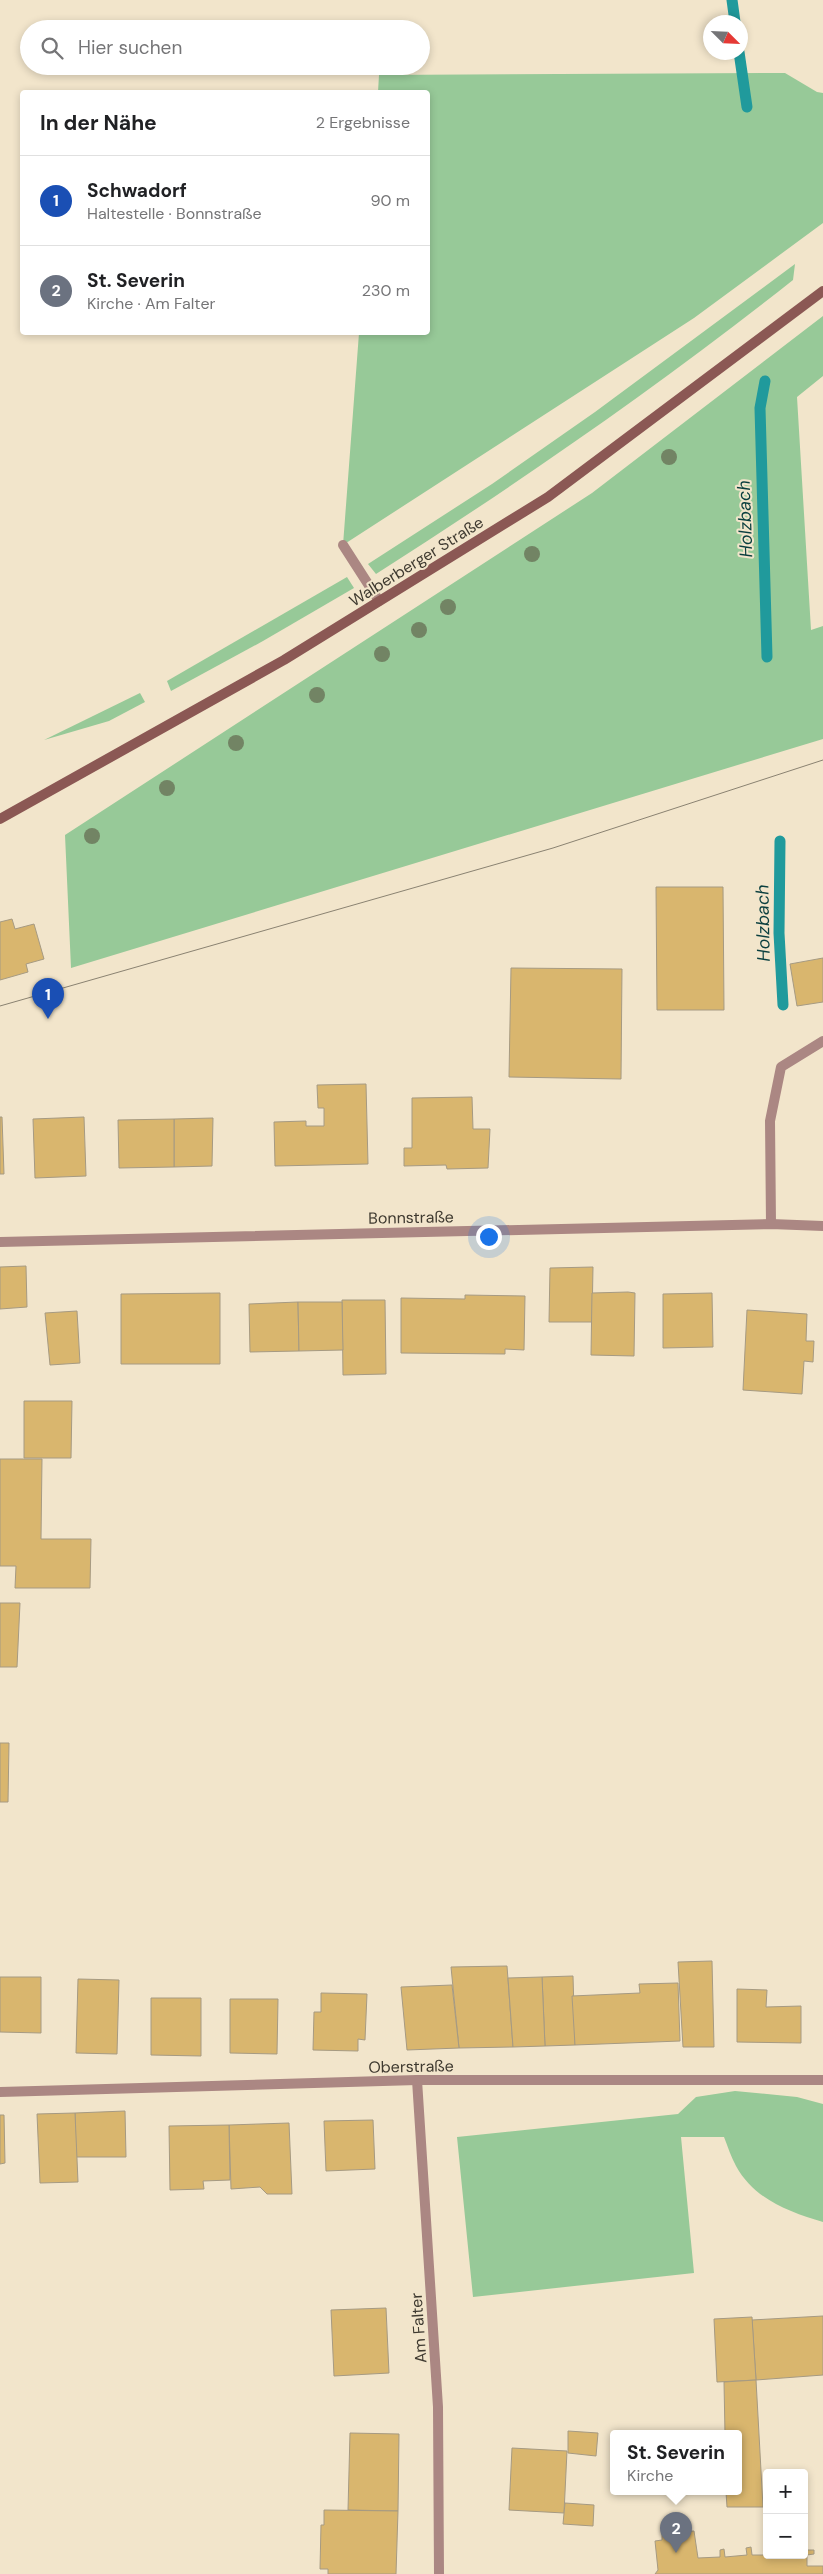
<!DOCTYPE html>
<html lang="de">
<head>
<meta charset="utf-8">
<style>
	:root { --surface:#fff; --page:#f2f2f2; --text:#202124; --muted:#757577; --line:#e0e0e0; --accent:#db2777 }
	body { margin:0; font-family:"DM Sans",sans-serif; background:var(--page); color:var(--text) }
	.controls { position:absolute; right:15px; bottom:15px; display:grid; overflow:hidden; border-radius:5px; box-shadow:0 2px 8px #0003 }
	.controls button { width:45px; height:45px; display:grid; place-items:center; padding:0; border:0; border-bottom:1px solid var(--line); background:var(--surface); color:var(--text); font:25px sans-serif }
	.compass { position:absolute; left:703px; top:15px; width:45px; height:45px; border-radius:50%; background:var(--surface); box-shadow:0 2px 8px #0003; rotate:114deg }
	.you { position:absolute; left:488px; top:1236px; width:18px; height:18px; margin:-12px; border:4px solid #fff; border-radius:50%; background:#1a73e8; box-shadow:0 0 0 8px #1a73e833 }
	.badge { display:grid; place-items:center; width:32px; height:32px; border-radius:50%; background:var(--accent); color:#fff; font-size:16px; font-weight:700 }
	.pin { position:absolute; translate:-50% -41px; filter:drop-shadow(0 1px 2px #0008) }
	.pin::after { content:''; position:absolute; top:26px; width:18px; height:15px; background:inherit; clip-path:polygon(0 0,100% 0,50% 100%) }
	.popup { position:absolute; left:610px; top:2430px; width:132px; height:65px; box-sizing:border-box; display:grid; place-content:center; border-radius:5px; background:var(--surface); filter:drop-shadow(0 1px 4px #0005); font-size:16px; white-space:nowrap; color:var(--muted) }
	.popup b { font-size:19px; color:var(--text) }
	.popup::after { content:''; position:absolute; left:50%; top:100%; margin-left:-10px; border:10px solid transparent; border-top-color:var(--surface) }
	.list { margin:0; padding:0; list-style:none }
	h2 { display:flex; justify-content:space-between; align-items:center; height:65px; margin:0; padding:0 20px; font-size:21px }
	h2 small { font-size:16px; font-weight:400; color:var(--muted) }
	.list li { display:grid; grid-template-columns:32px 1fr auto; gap:15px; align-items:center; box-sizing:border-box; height:90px; padding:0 20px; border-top:1px solid var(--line) }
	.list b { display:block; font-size:19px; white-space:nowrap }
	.list p { margin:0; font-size:16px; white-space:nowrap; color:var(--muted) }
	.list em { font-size:16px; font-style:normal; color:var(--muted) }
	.icon { flex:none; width:28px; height:28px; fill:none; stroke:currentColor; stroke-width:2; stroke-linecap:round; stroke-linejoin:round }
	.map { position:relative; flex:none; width:823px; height:2574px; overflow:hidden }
	.search { position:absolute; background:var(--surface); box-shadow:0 2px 8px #0003; left:20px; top:20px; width:410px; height:55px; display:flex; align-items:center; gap:12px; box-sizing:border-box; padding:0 18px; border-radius:28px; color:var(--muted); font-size:19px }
	.panel { position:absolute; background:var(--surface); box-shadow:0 2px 8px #0003; left:20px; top:90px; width:410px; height:245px; border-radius:5px }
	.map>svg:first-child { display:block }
	.green { fill:#97c998 }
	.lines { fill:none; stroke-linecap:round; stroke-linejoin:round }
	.stream { stroke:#209a9c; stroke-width:11 }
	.building { fill:#d9b66e; stroke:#a69a82 }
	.service { stroke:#ab8783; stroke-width:10 }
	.minor { stroke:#ab8783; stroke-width:10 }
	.tertiary { stroke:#ab8783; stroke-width:10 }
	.secondary { stroke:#8b5854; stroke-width:10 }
	.tram { stroke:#8a8271; stroke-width:1 }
	.tree { fill:#728464 }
	.labels { text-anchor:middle; stroke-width:4; stroke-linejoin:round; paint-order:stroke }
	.street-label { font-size:16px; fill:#3f3a30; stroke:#f2e5cb }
	.water-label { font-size:18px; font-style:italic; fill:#0a3f3f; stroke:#f2e5cb }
</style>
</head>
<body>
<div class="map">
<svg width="823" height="2574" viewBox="0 0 823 2574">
	<rect width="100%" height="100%" fill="#f2e5cb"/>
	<g class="green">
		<path d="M785,73L817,92L823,93V223L694,318L343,545L359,333L428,332V92H378L379,75Z"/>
		<path d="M795,264L793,280C660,385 519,483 376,574L368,564L492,484L595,412Z"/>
		<path d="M823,316V376L797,397L811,630L823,626V739L71,968L65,835L592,493Z"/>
		<path d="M347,577L354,588L263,641L171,691L167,681Z"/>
		<path d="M140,693L145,702L109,721L44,740Z"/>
		<path d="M735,2091L797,2097L823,2104V2222C789,2212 754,2199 736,2166C731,2157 728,2147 724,2137H681L694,2273L473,2297L457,2137L678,2114L696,2097Z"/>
	</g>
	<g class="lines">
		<g class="stream">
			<path d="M732,0L735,22"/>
			<path d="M739,52L747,107"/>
			<path d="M765,381L760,408L767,657"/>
			<path d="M780,841L779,933L783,1005"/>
		</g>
	</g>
	<g class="building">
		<path d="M656,887H723L724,1010H657Z"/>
		<path d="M12,919L15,929L34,924L44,959L26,964L28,972L0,980V922Z"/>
		<path d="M823,958V1002L797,1006L790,964Z"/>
		<path d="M511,968L622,969L621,1079L509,1077Z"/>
		<path d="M366,1084L368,1164L275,1166L274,1122L306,1121V1126H324V1108H318L317,1085Z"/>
		<path d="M472,1097L473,1129H490L488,1168L447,1169L446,1165L404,1166V1148H412V1098Z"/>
		<path d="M0,1117H2L4,1174H0Z"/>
		<path d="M84,1117L86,1176L35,1178L33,1119Z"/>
		<path d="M213,1118L212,1166L174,1167V1119Z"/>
		<path d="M174,1119V1167L119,1168L118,1120Z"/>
		<path d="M26,1266L27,1307L0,1309V1267Z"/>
		<path d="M593,1267L592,1322H549L550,1268Z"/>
		<path d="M628,1292L635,1293L634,1356L591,1355L592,1293Z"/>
		<path d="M220,1293V1364H121V1294Z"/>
		<path d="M712,1293L713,1347L663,1348V1294Z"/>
		<path d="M465,1295L525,1296L524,1350L505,1349V1354L401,1353V1298L465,1299Z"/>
		<path d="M342,1300H385L386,1374L343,1375Z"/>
		<path d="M298,1302L299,1351L250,1352L249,1304Z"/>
		<path d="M298,1302H342L343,1350L299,1351Z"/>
		<path d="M747,1310L807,1314L806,1341H814L813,1362L804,1361L802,1394L743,1390Z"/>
		<path d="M77,1311L80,1363L50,1365L45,1313Z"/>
		<path d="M24,1401H72L71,1458H24Z"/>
		<path d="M0,1459H42L41,1539H91L90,1588H15L16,1566H0Z"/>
		<path d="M0,1603H20L17,1667H0Z"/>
		<path d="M0,1743H9L8,1802H0Z"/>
		<path d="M712,1961L714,2047H683L678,1962Z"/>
		<path d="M507,1966L513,2047L459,2048L451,1967Z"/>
		<path d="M573,1976L575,2045L545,2046L542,1977Z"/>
		<path d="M0,1977H41V2033L0,2032Z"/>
		<path d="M542,1977L545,2046L513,2047L508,1978Z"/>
		<path d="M78,1979L119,1980L117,2054L76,2053Z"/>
		<path d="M678,1983L680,2041L575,2045L572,1996L640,1993L639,1984Z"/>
		<path d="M452,1985L459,2048L407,2050L401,1987Z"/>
		<path d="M737,1989L767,1990L766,2007L801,2006V2043L737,2042Z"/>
		<path d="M321,1993L367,1994L365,2040L358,2039V2051L313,2050L314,2012H321Z"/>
		<path d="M151,1998H201V2056L151,2055Z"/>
		<path d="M230,1999H278L277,2054L230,2053Z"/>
		<path d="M125,2111L126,2157H76L75,2113Z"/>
		<path d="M75,2113L78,2182L40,2183L37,2114Z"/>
		<path d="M0,2115H4L5,2163L0,2164Z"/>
		<path d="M373,2120L375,2169L326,2171L324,2121Z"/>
		<path d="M289,2123L292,2194H267L260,2187L231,2189L229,2125Z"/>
		<path d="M229,2125L230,2180L203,2181L204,2189L170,2190L169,2126Z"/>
		<path d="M386,2308L389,2373L334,2376L331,2310Z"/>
		<path d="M823,2316V2375L756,2380L752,2320Z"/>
		<path d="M752,2317L756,2380L717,2382L714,2319Z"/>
		<path d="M756,2380L763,2507H727L726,2492H738V2434H725L724,2382Z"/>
		<path d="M568,2431L598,2433L596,2456L568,2453Z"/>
		<path d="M350,2433L399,2434L398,2511L348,2510Z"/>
		<path d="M512,2448L567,2451L564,2513L509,2510Z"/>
		<path d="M565,2503L594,2505L593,2526L563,2524Z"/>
		<path d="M324,2510L398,2511L396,2574H328V2569H320L321,2525H324Z"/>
		<path d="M694,2531L698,2558L720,2557V2550L724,2549L725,2557L747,2555L746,2548L751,2547L752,2555H804L805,2544L806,2550H814V2554L807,2555V2566H823V2574H655L658,2570L655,2541L662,2540V2533Z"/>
	</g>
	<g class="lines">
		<path class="service" d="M343,545L379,601"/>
		<g class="minor">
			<path d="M771,1224L770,1121L781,1067L823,1041"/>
			<path d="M417,2080L438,2407L439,2574"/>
			<path d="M0,2092L417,2080H823"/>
		</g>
		<path class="tertiary" d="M0,1242L771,1224L823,1226"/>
		<path class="secondary" d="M0,819L284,660L548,497L823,291"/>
		<path class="tram" d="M0,1006L553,848L823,760"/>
	</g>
	<g class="tree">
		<circle cx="669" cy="457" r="8"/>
		<circle cx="532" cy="554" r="8"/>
		<circle cx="448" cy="607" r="8"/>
		<circle cx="419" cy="630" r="8"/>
		<circle cx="382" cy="654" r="8"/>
		<circle cx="317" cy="695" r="8"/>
		<circle cx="236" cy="743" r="8"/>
		<circle cx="167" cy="788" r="8"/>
		<circle cx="92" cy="836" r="8"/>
	</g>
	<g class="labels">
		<g class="street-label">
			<text transform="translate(416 561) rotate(-32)" y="6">Walberberger Straße</text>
			<text transform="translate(411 1217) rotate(-1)" y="6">Bonnstraße</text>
			<text transform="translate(411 2066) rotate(-1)" y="6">Oberstraße</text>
			<text transform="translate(418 2328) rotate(-94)" y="6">Am Falter</text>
		</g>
		<g class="water-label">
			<text transform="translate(745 519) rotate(-92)" y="6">Holzbach</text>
			<text transform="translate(763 923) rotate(-91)" y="6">Holzbach</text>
		</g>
	</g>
</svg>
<div class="controls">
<button>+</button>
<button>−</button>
</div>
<svg class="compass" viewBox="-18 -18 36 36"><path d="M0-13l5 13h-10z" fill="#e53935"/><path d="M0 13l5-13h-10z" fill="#757577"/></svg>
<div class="you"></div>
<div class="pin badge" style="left:48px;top:1019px;background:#1a4fb4">1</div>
<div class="pin badge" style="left:676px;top:2553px;background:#6b7280">2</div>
<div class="popup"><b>St. Severin</b>Kirche</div>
<div class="search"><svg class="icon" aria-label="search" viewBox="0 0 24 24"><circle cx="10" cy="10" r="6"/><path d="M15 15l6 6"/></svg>Hier suchen</div>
<section class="panel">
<h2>In der Nähe<small>2 Ergebnisse</small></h2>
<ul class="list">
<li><span class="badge" style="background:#1a4fb4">1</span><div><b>Schwadorf</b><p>Haltestelle · Bonnstraße</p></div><em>90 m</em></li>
<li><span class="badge" style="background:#6b7280">2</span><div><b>St. Severin</b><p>Kirche · Am Falter</p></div><em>230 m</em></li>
</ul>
</section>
</div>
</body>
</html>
